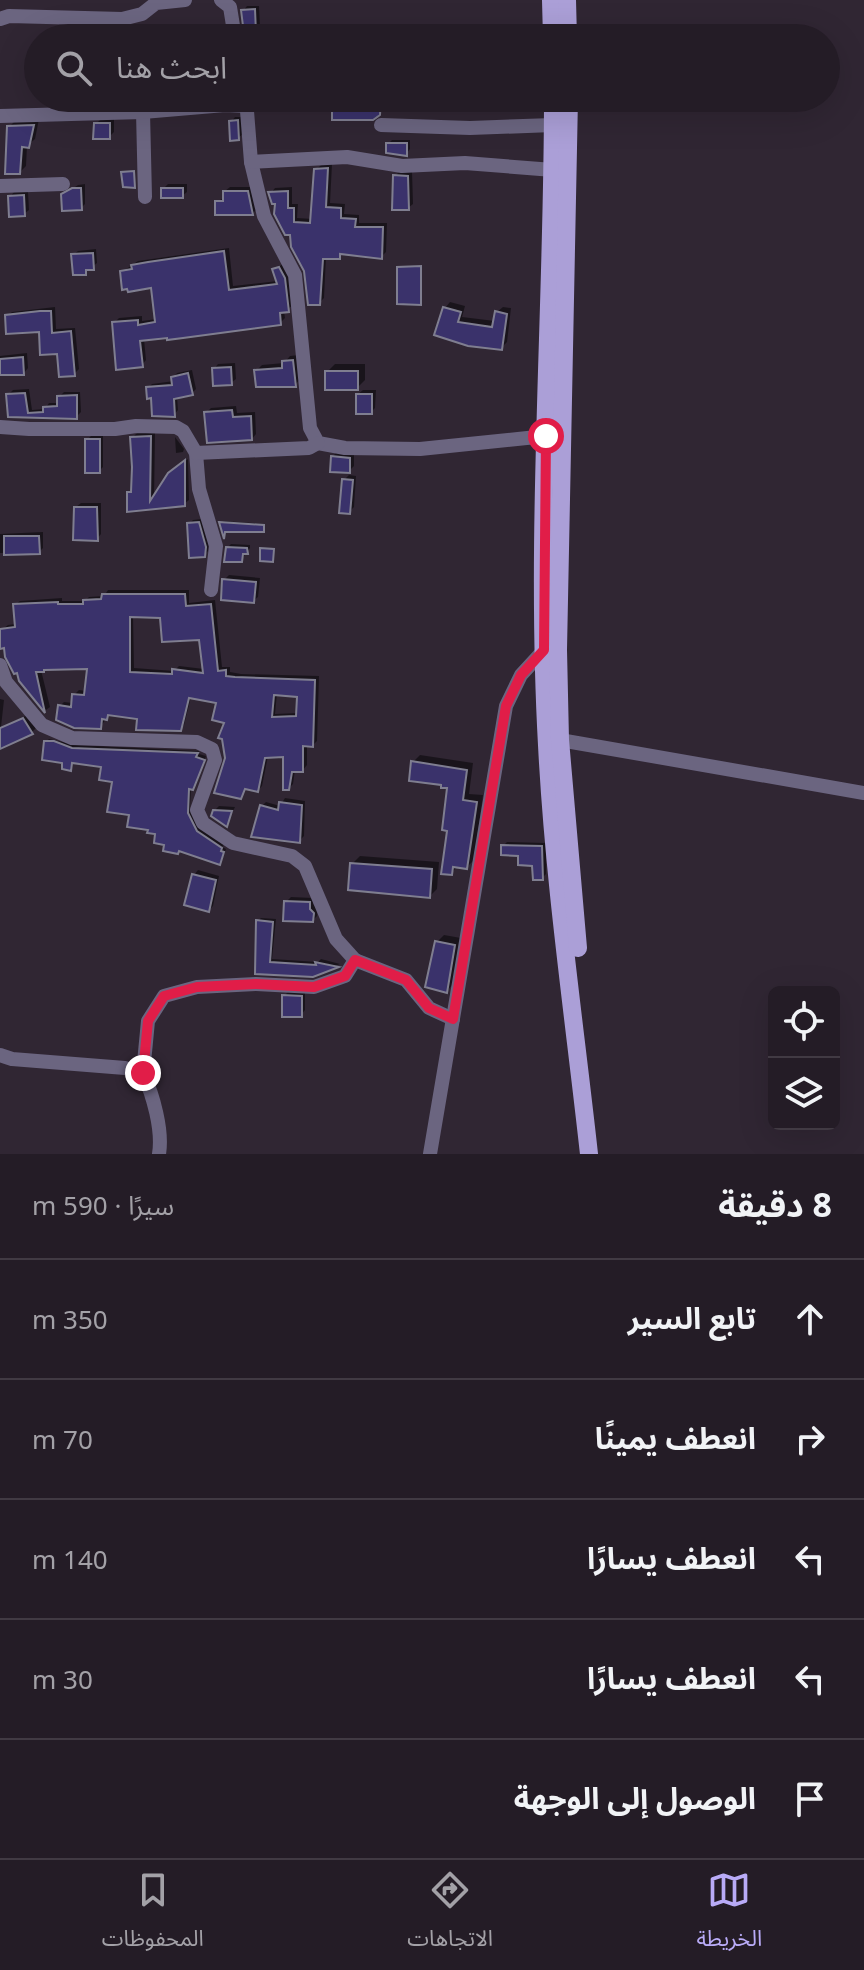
<!DOCTYPE html>
<html lang="ar">
<head>
<meta charset="utf-8">
<style>
	:root { --surface:#241c26; --page:#2c252e; --text:#f1f3f6; --muted:#a3a1a7; --line:#413a43; --accent:#b9abf7 }
	body { margin:0; font-family:"Noto Sans","Noto Sans Arabic",sans-serif; background:var(--page); color:var(--text); direction:rtl }
	.controls { position:absolute; right:24px; bottom:24px; display:grid; overflow:hidden; border-radius:12px; box-shadow:0 8px 32px #0002 }
	.controls button { width:72px; height:72px; display:grid; place-items:center; padding:0; border:0; border-bottom:2px solid var(--line); background:var(--surface); color:var(--text); font:40px sans-serif }
	.stop { position:absolute; width:24px; height:24px; margin:-18px; border:6px solid #e11d48; border-radius:50%; background:#fff }
	.stop.end { background:#e11d48; border-color:#fff; box-shadow:0 2px 8px #0008 }
	.list { margin:0; padding:0; list-style:none }
	h2 { display:flex; justify-content:space-between; align-items:center; height:104px; margin:0; padding:0 32px; font-size:34px }
	h2 small { font-size:26px; font-weight:400; color:var(--muted) }
	.list li { display:grid; grid-template-columns:52px 1fr auto; gap:24px; align-items:center; box-sizing:border-box; height:120px; padding:0 32px; border-top:2px solid var(--line) }
	.list b { display:block; font-size:30px; white-space:nowrap }
	.list em { font-size:26px; font-style:normal; color:var(--muted) }
	.icon { flex:none; width:44px; height:44px; fill:none; stroke:currentColor; stroke-width:2; stroke-linecap:round; stroke-linejoin:round }
	.map { position:relative; flex:none; width:864px; height:1154px; overflow:hidden; direction:ltr }
	.search { position:absolute; background:var(--surface); box-shadow:0 8px 32px #0002; left:24px; right:24px; top:24px; height:88px; display:flex; align-items:center; gap:20px; box-sizing:border-box; padding:0 28px; border-radius:44px; color:var(--muted); font-size:30px }
	.sheet { height:704px; background:var(--surface) }
	nav { display:flex; justify-content:space-around; align-items:center; box-sizing:border-box; height:112px; border-top:2px solid var(--line); background:var(--surface); font-size:22px; color:var(--muted) }
	nav a { display:grid; justify-items:center; gap:4px }
	nav .on { color:var(--accent) }
	.map>svg:first-child { display:block }
	.shadow { fill:#0007; fill-rule:evenodd }
	.building { fill:#3a326b; stroke:#7f7e90; stroke-width:2; fill-rule:evenodd }
	.lines { fill:none; stroke-linecap:round; stroke-linejoin:round }
	.minor { stroke:#6b6580; stroke-width:14 }
	.major { stroke:#ab9fd7; stroke-width:18 }
	.route { stroke:#e11d48; stroke-width:10 }
</style>
</head>
<body>
<div class="map">
<svg width="864" height="1154" viewBox="0 0 864 1154">
	<rect width="100%" height="100%" fill="#302633"/>
	<g class="shadow">
		<path d="M247,6H259L260,27L256,31L243,11Z"/>
		<path d="M335,98H385L384,109L379,114L334,118Z"/>
		<path d="M235,117H242L243,134L238,138L231,122Z"/>
		<path d="M39,119L35,139L27,146L26,166L20,172L9,127L16,120Z"/>
		<path d="M114,119V132L109,137L96,124L100,120Z"/>
		<path d="M392,140H410V149L406,154L388,144Z"/>
		<path d="M332,164L330,203L345,204L344,214L359,215V223H387L386,252L382,256L344,253L339,257H326L324,298L319,303L291,233L271,193L275,188L292,187V204H298L297,218L313,219L316,170L321,165Z"/>
		<path d="M400,171L412,172L413,204L408,208L395,176Z"/>
		<path d="M85,184V204L81,208L63,195L78,185Z"/>
		<path d="M168,184H187V192L182,196L163,189Z"/>
		<path d="M230,187H252L257,209L253,213H217V202L225,197V191Z"/>
		<path d="M14,192H28L29,210L24,214L10,197Z"/>
		<path d="M229,248L233,286L278,281L275,270L284,263L289,273L292,306L284,311L285,318L280,323L144,339L146,360L142,365L114,323L119,318L142,316V321L157,319L153,286L122,272L138,261Z"/>
		<path d="M96,249L97,263L85,273L73,255L78,251Z"/>
		<path d="M422,265V301L420,303L399,268Z"/>
		<path d="M450,302L465,306L462,317L495,321L497,312L503,307L511,308L507,342L501,348L437,334L445,308Z"/>
		<path d="M55,307L56,329L75,328L79,369L74,374L41,330L7,316L12,312Z"/>
		<path d="M27,353L28,368L24,373H0V356Z"/>
		<path d="M299,355L301,378L295,385L256,371L262,365L284,363L290,356Z"/>
		<path d="M235,363L236,379L231,383L214,369L218,364Z"/>
		<path d="M335,364H365V380L357,388L327,372Z"/>
		<path d="M192,370L196,389L192,393L177,396L178,410L174,415L148,388L152,384L174,381L173,378L177,373Z"/>
		<path d="M29,389L32,410L45,409L49,403H59V397L64,392H80L81,412L76,417L10,415L8,395L13,390Z"/>
		<path d="M363,390H376L375,408L371,412L358,394Z"/>
		<path d="M236,406L237,413L255,412L256,434L252,439L206,413L211,408Z"/>
		<path d="M137,433H155L154,499L175,469L188,459L189,500L184,504L129,510V493L133,489L132,438Z"/>
		<path d="M91,436H103V467L99,471L87,440Z"/>
		<path d="M175,437L184,449L183,452L176,453Z"/>
		<path d="M337,452L354,454V466L349,471L333,456Z"/>
		<path d="M349,475L356,476L354,507L349,512L344,480Z"/>
		<path d="M81,503H101V534L97,539L76,507Z"/>
		<path d="M202,519L209,542L208,551L204,555L189,524L193,520Z"/>
		<path d="M223,521L265,524V528L225,530V535Z"/>
		<path d="M43,532V548L39,552L0,553V534Z"/>
		<path d="M231,544L250,545V548L241,560L228,547Z"/>
		<path d="M229,575L260,578L258,597L253,601L224,580Z"/>
		<path d="M108,590H189V603L215,600L222,667H230V672L241,674L319,676L317,741L313,745H307V765L303,770H295L293,784L289,788L285,755L268,756L262,786L258,790L247,788L240,796L227,758L226,722L219,701L191,697L184,725L180,729L139,717L110,714L100,727L60,706L64,702L73,703L74,695L79,690L86,691L89,666L41,670L50,707L46,710L20,681L3,629L8,625L16,624L15,605L20,601L62,598V601H85L89,597L104,596ZM133,615L162,616L200,637L204,669L179,666L174,671L134,668ZM277,693L299,695L298,713L275,714Z"/>
		<path d="M0,699L4,700L1,727L28,715L36,728L31,733L0,740Z"/>
		<path d="M49,739L76,745L199,751V754L206,756L196,785L191,788L190,809L200,828L224,844L222,847L226,849L222,860L219,863L157,833L131,813L103,766L74,761L70,769L46,742Z"/>
		<path d="M420,755L473,763L469,794L483,795L474,860L467,867L458,866L451,873L449,787L413,762Z"/>
		<path d="M285,798L305,801L304,836L299,841L262,806L266,802L280,806Z"/>
		<path d="M219,806L235,807L226,824L214,811Z"/>
		<path d="M507,842L546,843V874L542,878L534,864L503,846Z"/>
		<path d="M360,856L439,862L437,889L430,896L352,864Z"/>
		<path d="M198,870L219,876L213,906L209,910L194,875Z"/>
		<path d="M291,897L313,898V904L318,908L317,916L313,920L286,902Z"/>
		<path d="M261,918L276,919L272,959L318,962L321,959L340,964L312,975L257,972L258,921Z"/>
		<path d="M444,935L461,938L454,983L447,991L437,942Z"/>
		<path d="M288,992L305,993V1010L301,1015L284,996Z"/>
	</g>
	<g class="building">
		<path d="M255,9L256,33L244,34L241,10Z"/>
		<path d="M381,98L380,115L373,120H332V99Z"/>
		<path d="M238,120L239,140L230,141L229,121Z"/>
		<path d="M94,123H110V139H93Z"/>
		<path d="M34,125L29,148L22,147L20,174H5L7,126Z"/>
		<path d="M386,143H407V156L386,153Z"/>
		<path d="M328,168L326,207L341,208V218L356,219L355,227H383L382,259L340,254V259H323L320,305H308L304,271L291,247L290,235H285L274,214L275,204H272L268,192L288,191V208H294V222L310,223L314,169Z"/>
		<path d="M134,171L135,188L123,187L121,172Z"/>
		<path d="M393,175L408,176L409,210H392Z"/>
		<path d="M72,188H81L82,210L62,211L61,194Z"/>
		<rect x="161" y="188" width="22" height="10"/>
		<path d="M223,191H248L253,215H215V201H223Z"/>
		<path d="M24,195L25,216L9,217L8,196Z"/>
		<path d="M224,251L229,290L277,284L272,269L279,267L285,278L289,312L280,313L281,325L183,338L167,340V338L140,341L143,367L116,370L112,322L138,320V325L155,322L151,288L128,292L127,289L122,290L120,271L132,269L131,265L148,262Z"/>
		<path d="M93,253L94,270H86V275H73L71,254Z"/>
		<path d="M421,266V305L397,304V267Z"/>
		<path d="M443,307L461,312L458,322L492,327L495,311L507,314L502,350L468,346L434,335Z"/>
		<path d="M40,311H51L52,333L71,331L75,376L59,377L57,354L40,355L39,332L6,334L5,315Z"/>
		<path d="M23,357L24,375H0V359Z"/>
		<path d="M293,360L296,387H256L254,370L282,368V361Z"/>
		<path d="M231,367L232,385L213,386L212,368Z"/>
		<rect x="325" y="371" width="33" height="19"/>
		<path d="M188,373L193,395L174,399L175,417L152,416L151,398L147,399L146,387L172,385L171,377Z"/>
		<path d="M25,393L28,413L43,412V407L57,406V396L77,395V419L8,417L6,394Z"/>
		<rect x="356" y="394" width="16" height="20"/>
		<path d="M232,410L233,417L251,416L252,440L207,443L204,412Z"/>
		<path d="M151,436L150,501L168,473L185,460V506L127,512V492H131L132,467L130,437Z"/>
		<rect x="85" y="439" width="15" height="34"/>
		<path d="M331,456L350,458V473L330,472Z"/>
		<path d="M342,479L353,480L350,514L339,513Z"/>
		<path d="M74,507H97L98,541L73,540Z"/>
		<path d="M199,522L206,547L205,557L189,558L187,523Z"/>
		<path d="M219,522L264,525V532H225L224,539Z"/>
		<path d="M4,536H39L40,554L4,555Z"/>
		<path d="M226,547L247,548L248,554H243L242,562H224Z"/>
		<path d="M260,548L274,549L273,562L260,561Z"/>
		<path d="M222,579L256,582L254,603L221,600Z"/>
		<path d="M102,594H185L186,606L211,604L218,671L226,670V676L235,677L315,680L313,747L303,746V772H292L289,790H283V757L265,758L258,792L245,789L241,799L214,793L225,758L222,739L218,738L224,723L212,720L216,703L189,698L181,731L136,730L137,719L108,715L107,720L102,719L101,729L74,728L56,720L58,705L71,707L72,694L84,695L87,669L44,670V672H36L45,713L19,681L17,673L14,674L5,657L4,648L0,649V629L15,627L13,604L58,602V604H83V600L101,599ZM130,617L160,618L162,642L199,640L203,673L172,669V674L130,672ZM274,695L297,697L296,716L272,717Z"/>
		<path d="M23,718L33,734L0,749V728Z"/>
		<path d="M44,741H54L72,748L198,753L196,757L205,760L193,790L189,789L188,813L197,831L222,848L221,851L224,852L220,865L179,851L178,854L163,851L164,845L154,843L155,834L147,833L148,830L127,827L129,815L107,812L112,782L99,780L101,767L72,763L71,771L62,769V763L42,760Z"/>
		<path d="M411,761L467,770L463,800L477,802L467,869L453,867L452,875L441,874L447,831L442,830L447,788H441V785L409,781Z"/>
		<path d="M279,802L302,805L300,843L251,837L260,805L278,810Z"/>
		<path d="M213,810L232,811L227,827L211,816Z"/>
		<path d="M501,845L542,846L543,880H533L532,866L518,865V856L501,855Z"/>
		<path d="M350,863L432,869L430,898L348,890Z"/>
		<path d="M192,874L216,880L209,912L184,905Z"/>
		<path d="M284,901L310,902V909L314,913L313,922L283,921Z"/>
		<path d="M256,920L273,922L270,962L316,965L315,962L339,967L313,977L255,974Z"/>
		<path d="M435,941L455,945L447,993L425,987Z"/>
		<path d="M282,995L302,996V1017H282Z"/>
	</g>
	<g class="lines">
		<g class="minor">
			<path d="M221,0L230,7L235,38"/>
			<path d="M0,19L9,16L122,19L142,14L156,3L185,0"/>
			<path d="M246,98L251,162L264,216L295,275L310,428L318,443L345,448L420,449L546,436"/>
			<path d="M143,112L145,197"/>
			<path d="M0,116L143,112L225,105L247,106"/>
			<path d="M381,125L470,128L553,125"/>
			<path d="M251,162L347,157L402,166L465,163L553,170"/>
			<path d="M0,186L63,184"/>
			<path d="M0,427L29,429H115L136,426L176,427L183,431L196,453L199,489L216,546L211,590"/>
			<path d="M196,453L309,448L318,443"/>
			<path d="M0,665L6,682L42,725L72,738L197,742L212,749L215,760L197,810L203,823L233,843L292,856L305,866L336,939L355,960"/>
			<path d="M560,740L864,793"/>
			<path d="M0,1055L12,1059L125,1068L143,1073C153,1095 163,1130 159,1154"/>
			<path d="M143,1073L148,1021L164,996L197,987L256,984L314,987L345,976L355,960L406,980L429,1008L453,1019"/>
			<path d="M430,1154L506,706L521,675L544,650"/>
		</g>
		<g class="major">
			<path d="M551,0L552,38"/>
			<path d="M567,0L568,38"/>
			<path d="M553,98C553,313 535,530 547,745C554,882 574,1018 589,1154"/>
			<path d="M569,98L558,650L560,740L578,948"/>
		</g>
	</g>
	<g class="lines">
		<path class="route" d="M143,1073L148,1021L164,996L197,987L256,984L314,987L345,976L355,960L406,980L429,1008L453,1019L506,706L521,675L544,650L546,436"/>
	</g>
</svg>
<div class="controls">
<button><svg class="icon" aria-label="locate" viewBox="0 0 24 24"><circle cx="12" cy="12" r="6"/><path d="M12 2v4M12 18v4M2 12h4M18 12h4"/></svg></button>
<button><svg class="icon" aria-label="layers" viewBox="0 0 24 24"><path d="M12 4l9 5-9 5-9-5zM3 14l9 5 9-5"/></svg></button>
</div>
<div class="stop" style="left:546px;top:436px"></div>
<div class="stop end" style="left:143px;top:1073px"></div>
<div class="search"><svg class="icon" aria-label="search" viewBox="0 0 24 24"><circle cx="10" cy="10" r="6"/><path d="M15 15l6 6"/></svg>ابحث هنا</div>
</div>
<section class="sheet">
<h2>8 دقيقة<small>سيرًا · 590 m</small></h2>
<ul class="list">
<li><svg class="icon" aria-label="ahead" viewBox="0 0 24 24"><path d="M12 20V5M6 11l6-6 6 6"/></svg><div><b>تابع السير</b></div><em>350 m</em></li>
<li><svg class="icon" aria-label="right" viewBox="0 0 24 24"><path d="M7 20v-9h11M14 6l5 5-5 5"/></svg><div><b>انعطف يمينًا</b></div><em>70 m</em></li>
<li><svg class="icon" aria-label="left" viewBox="0 0 24 24"><path d="M17 20v-9H6M10 6l-5 5 5 5"/></svg><div><b>انعطف يسارًا</b></div><em>140 m</em></li>
<li><svg class="icon" aria-label="left" viewBox="0 0 24 24"><path d="M17 20v-9H6M10 6l-5 5 5 5"/></svg><div><b>انعطف يسارًا</b></div><em>30 m</em></li>
<li><svg class="icon" aria-label="arrive" viewBox="0 0 24 24"><path d="M6 21V4h12l-3 4 3 4H6"/></svg><div><b>الوصول إلى الوجهة</b></div></li>
</ul>
</section>
<nav>
<a class="on"><svg class="icon" aria-label="map" viewBox="0 0 24 24"><path d="M3 6l6-2 6 2 6-2v14l-6 2-6-2-6 2zM9 4v14M15 6v14"/></svg>الخريطة</a>
<a><svg class="icon" aria-label="directions" viewBox="0 0 24 24"><path d="M12 3l9 9-9 9-9-9zM9 14v-3h6M13 9l2 2-2 2"/></svg>الاتجاهات</a>
<a><svg class="icon" aria-label="saved" viewBox="0 0 24 24"><path d="M7 4h10v16l-5-4-5 4z"/></svg>المحفوظات</a>
</nav>
</body>
</html>
